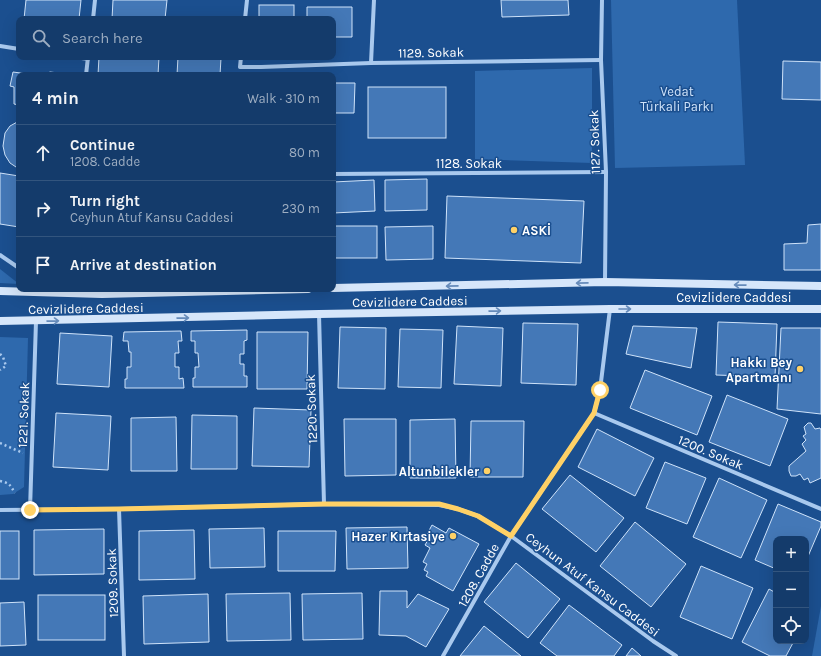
<!DOCTYPE html>
<html lang="en">
<head>
<meta charset="utf-8">
<style>
	:root { --surface:#143b6b; --page:#214673; --text:#f1f3f6; --muted:#9dadc1; --line:#33557e }
	body { margin:0; font-family:Karla,sans-serif; background:var(--page); color:var(--text) }
	.controls { position:absolute; right:12px; bottom:12px; display:grid; overflow:hidden; border-radius:8px; box-shadow:0 4px 16px #0002 }
	.controls button { width:36px; height:36px; display:grid; place-items:center; padding:0; border:0; border-bottom:1px solid var(--line); background:var(--surface); color:var(--text); font:20px sans-serif }
	.stop { position:absolute; width:12px; height:12px; margin:-9px; border:3px solid #ffd166; border-radius:50%; background:#fff }
	.stop.end { background:#ffd166; border-color:#fff; box-shadow:0 1px 4px #0008 }
	.list { margin:0; padding:0; list-style:none }
	h2 { display:flex; justify-content:space-between; align-items:center; height:52px; margin:0; padding:0 16px; font-size:17px }
	h2 small { font-size:13px; font-weight:400; color:var(--muted) }
	.list li { display:grid; grid-template-columns:26px 1fr auto; gap:12px; align-items:center; box-sizing:border-box; height:56px; padding:0 16px; border-top:1px solid var(--line) }
	.list b { display:block; font-size:15px; white-space:nowrap }
	.list p { margin:0; font-size:13px; white-space:nowrap; color:var(--muted) }
	.list em { font-size:13px; font-style:normal; color:var(--muted) }
	.icon { flex:none; width:22px; height:22px; fill:none; stroke:currentColor; stroke-width:2; stroke-linecap:round; stroke-linejoin:round }
	.map { position:relative; flex:none; width:821px; height:656px; overflow:hidden }
	.search { position:absolute; background:var(--surface); box-shadow:0 4px 16px #0002; left:16px; top:16px; width:320px; height:44px; display:flex; align-items:center; gap:10px; box-sizing:border-box; padding:0 14px; border-radius:8px; color:var(--muted); font-size:15px }
	.panel { position:absolute; background:var(--surface); box-shadow:0 4px 16px #0002; left:16px; top:72px; width:320px; height:220px; border-radius:8px }
	.map>svg:first-child { display:block }
	.green { fill:#2e69ad }
	.building { fill:#4478b7; stroke:#cfe3fa }
	.lines { fill:none; stroke-linecap:round; stroke-linejoin:round }
	.path { stroke:#a9c9ee; stroke-width:2.5; stroke-dasharray:2 3; stroke-linecap:butt }
	.street { stroke:#a9c9ee; stroke-width:4 }
	.secondary { stroke:#d6e6fa; stroke-width:8 }
	.oneway { stroke:#668bba }
	.route { stroke:#ffd166; stroke-width:5 }
	.poi-dot { fill:#ffd166; stroke:#1b4f8f; stroke-width:1.5 }
	.labels { text-anchor:middle; stroke-width:3; stroke-linejoin:round; paint-order:stroke }
	.street-label { font-size:13px; fill:#fff; stroke:#1b4f8f }
	.park-label { font-size:13px; fill:#cfe3fa; stroke:#1b4f8f }
	.poi-label { font-size:13px; font-weight:bold; fill:#fff; stroke:#1b4f8f; text-anchor:end }
</style>
</head>
<body>
<div class="map">
<svg width="821" height="656" viewBox="0 0 821 656">
	<rect width="100%" height="100%" fill="#1b4f8f"/>
	<g class="green">
		<path d="M611,0H737L745,165L615,168Z"/>
		<path d="M592,68V163L475,159V71Z"/>
		<path d="M0,269L19,284L0,283Z"/>
		<path d="M0,337L28,338L24,487L13,494L0,495Z"/>
		<path d="M821,606V656H812Z"/>
	</g>
	<g class="building">
		<path d="M26,0H81L79,19H24Z"/>
		<path d="M113,0H167L165,19H112Z"/>
		<path d="M501,0H568L569,15L502,17Z"/>
		<rect x="259" y="5" width="35" height="14"/>
		<path d="M307,7H352V37H333V19H307Z"/>
		<path d="M99,57H159L158,75H98Z"/>
		<path d="M178,57L221,58L220,75H177Z"/>
		<path d="M783,61L821,62V100L782,99Z"/>
		<path d="M13,72L28,74L31,73L46,74L50,72L67,74V75H19V105L14,104V87L10,86Z"/>
		<path d="M333,83H355L354,113H333Z"/>
		<rect x="368" y="87" width="78" height="51"/>
		<path d="M19,121V169L10,163L5,155L3,146L5,133L10,126Z"/>
		<path d="M0,173L19,176V227L0,224Z"/>
		<path d="M427,179V210L385,211V180Z"/>
		<path d="M374,180L375,211L333,213V182Z"/>
		<path d="M447,196L584,201L581,263L445,258Z"/>
		<path d="M821,224V270H784V244L807,243L808,225Z"/>
		<rect x="334" y="226" width="43" height="32"/>
		<path d="M433,226V259L386,260L385,227Z"/>
		<path d="M718,322L777,324L775,377L716,375Z"/>
		<path d="M523,323L578,324L576,385L521,383Z"/>
		<path d="M457,326L503,328L501,386L454,384Z"/>
		<path d="M633,326L697,328L691,368L626,354Z"/>
		<path d="M340,327L386,328L385,389L338,388Z"/>
		<path d="M781,328H821V414L777,409Z"/>
		<path d="M400,329L443,330L441,388L398,387Z"/>
		<path d="M247,330V340L244,341V354H240V364H244V376H247V387H193V378H195V367H199L198,353H195V341H191V331Z"/>
		<path d="M181,331L182,341H178L179,353H175V367H179V379L183,378L184,388H125V379H127V367H131V352H129L128,341H123L124,332Z"/>
		<path d="M257,332H308L307,389H257Z"/>
		<path d="M60,333L112,336L109,387L57,384Z"/>
		<path d="M645,370L712,396L697,435L630,408Z"/>
		<path d="M727,395L788,419L770,466L709,442Z"/>
		<path d="M254,408L311,410L309,467L252,466Z"/>
		<path d="M56,413L111,416L108,470L53,467Z"/>
		<path d="M192,415L237,416V469H191Z"/>
		<path d="M176,417L177,471H131V418Z"/>
		<path d="M344,419H396V475L345,476Z"/>
		<path d="M455,419L456,478H410V420Z"/>
		<path d="M471,421H524L523,477H470Z"/>
		<path d="M808,423H811L815,429L820,428L821,430V478L810,483L808,478L804,480L800,474L796,476H791L789,471V466L806,451L802,444L806,440L803,436L806,434L804,427Z"/>
		<path d="M597,429L654,458L635,496L578,467Z"/>
		<path d="M665,462L706,478L687,524L646,508Z"/>
		<path d="M570,475L624,518L596,552L542,509Z"/>
		<path d="M719,478L767,500L741,558L693,537Z"/>
		<path d="M778,504L821,522V526L806,561V539H776V569L755,560Z"/>
		<path d="M635,522L686,564L651,607L600,566Z"/>
		<path d="M432,525L446,533L449,528L479,544L453,591L426,576L428,572L424,570L427,564L423,562L430,548L425,545L428,540L425,538Z"/>
		<path d="M407,527L408,568L347,569L346,528Z"/>
		<path d="M264,528L265,567L210,568L209,529Z"/>
		<path d="M104,529V574L34,575V530Z"/>
		<path d="M194,530L195,579L139,580V531Z"/>
		<rect x="0" y="531" width="19" height="48"/>
		<path d="M278,531H336L335,571H278Z"/>
		<path d="M516,563L560,599L528,638L484,602Z"/>
		<path d="M701,566L753,588L732,639L680,617Z"/>
		<path d="M769,589L776,593V641H794L786,656H770L742,642Z"/>
		<path d="M380,591H407V608L418,594L449,609L426,647L406,636L379,635Z"/>
		<path d="M290,593L291,640L227,641L226,594Z"/>
		<path d="M362,593L363,639L303,640L302,594Z"/>
		<path d="M208,594L209,642L144,644L143,596Z"/>
		<rect x="38" y="595" width="67" height="45"/>
		<path d="M24,602L26,645L0,646V603Z"/>
		<path d="M569,605L622,645L614,656H557L540,643Z"/>
		<path d="M484,626L521,656H460Z"/>
		<path d="M632,648L641,656H626Z"/>
	</g>
	<g class="lines">
		<g class="path">
			<path d="M0,354L3,357L6,366L0,370"/>
			<path d="M0,443L23,453"/>
			<path d="M0,481C10,483 10,485 15,493"/>
		</g>
		<g class="street">
			<path d="M602,0L601,60L606,172L605,282"/>
			<path d="M93,19L95,0"/>
			<path d="M245,19L247,0"/>
			<path d="M0,46L19,49"/>
			<path d="M75,57L88,59"/>
			<path d="M241,57L240,67H261L371,63L601,60"/>
			<path d="M371,63L374,0"/>
			<path d="M86,75L88,57"/>
			<path d="M333,174L606,172"/>
			<path d="M0,255L19,268"/>
			<path d="M319,314L324,504"/>
			<path d="M594,413L821,509"/>
			<path d="M119,509L124,656"/>
			<path d="M0,510L119,509L324,504L439,505L458,509L478,516L511,536L653,641L676,656"/>
			<path d="M30,510L36,321"/>
			<path d="M443,656L511,536L594,413L600,390L610,309"/>
		</g>
		<g class="secondary">
			<path d="M333,288L605,282L821,286"/>
			<path d="M0,291L102,294L308,289"/>
			<path d="M0,321L319,314L610,309H821"/>
		</g>
	</g>
	<defs><path id="oneway-shaft" d="M-6 0H5M1.5-3L5.5 0L1.5 3" fill="none" stroke-width="1.6" stroke-linecap="round" stroke-linejoin="round"/></defs>
	<g class="oneway">
		<use href="#oneway-shaft" transform="translate(582 283) rotate(179)"/>
		<use href="#oneway-shaft" transform="translate(740 285) rotate(-179)"/>
		<use href="#oneway-shaft" transform="translate(452 286) rotate(179)"/>
		<use href="#oneway-shaft" transform="translate(625 309)"/>
		<use href="#oneway-shaft" transform="translate(495 311) rotate(-1)"/>
		<use href="#oneway-shaft" transform="translate(183 318) rotate(-1)"/>
		<use href="#oneway-shaft" transform="translate(53 321) rotate(-1)"/>
	</g>
	<g class="lines">
		<path class="route" d="M30,510L119,509L324,504H439L458,509L478,516L511,536L594,413L600,390"/>
	</g>
	<g class="poi-dot">
		<circle cx="514" cy="230" r="4"/>
		<circle cx="800" cy="369" r="4"/>
		<circle cx="487" cy="471" r="4"/>
		<circle cx="453" cy="536" r="4"/>
	</g>
	<g class="labels">
		<g class="street-label">
			<text transform="translate(431 52) rotate(-1)" y="5">1129. Sokak</text>
			<text transform="translate(594 142) rotate(-92)" y="5">1127. Sokak</text>
			<text x="469" y="168">1128. Sokak</text>
			<text x="734" y="302">Cevizlidere Caddesi</text>
			<text transform="translate(410 301) rotate(-1)" y="5">Cevizlidere Caddesi</text>
			<text transform="translate(86 308) rotate(-1)" y="5">Cevizlidere Caddesi</text>
			<text transform="translate(311 409) rotate(-92)" y="5">1220. Sokak</text>
			<text transform="translate(23 415) rotate(-88)" y="5">1221. Sokak</text>
			<text transform="translate(711 452) rotate(23)" y="5">1200. Sokak</text>
			<text transform="translate(478 575) rotate(-61)" y="5">1208. Cadde</text>
			<text transform="translate(112 583) rotate(-92)" y="5">1209. Sokak</text>
			<text transform="translate(593 584) rotate(37)" y="5">Ceyhun Atuf Kansu Caddesi</text>
		</g>
		<g class="park-label">
			<text x="677" y="96">Vedat<tspan x="677" dy="15">Türkali Parkı</tspan></text>
		</g>
		<g class="poi-label">
			<text x="522" y="235" text-anchor="start">ASKİ</text>
			<text x="792" y="367">Hakkı Bey<tspan x="792" dy="15">Apartmanı</tspan></text>
			<text x="479" y="476">Altunbilekler</text>
			<text x="445" y="541">Hazer Kırtasiye</text>
		</g>
	</g>
</svg>
<div class="controls">
<button>+</button>
<button>−</button>
<button><svg class="icon" aria-label="locate" viewBox="0 0 24 24"><circle cx="12" cy="12" r="6"/><path d="M12 2v4M12 18v4M2 12h4M18 12h4"/></svg></button>
</div>
<div class="stop" style="left:600px;top:390px"></div>
<div class="stop end" style="left:30px;top:510px"></div>
<div class="search"><svg class="icon" aria-label="search" viewBox="0 0 24 24"><circle cx="10" cy="10" r="6"/><path d="M15 15l6 6"/></svg>Search here</div>
<section class="panel">
<h2>4 min<small>Walk · 310 m</small></h2>
<ul class="list">
<li><svg class="icon" aria-label="ahead" viewBox="0 0 24 24"><path d="M12 20V5M6 11l6-6 6 6"/></svg><div><b>Continue</b><p>1208. Cadde</p></div><em>80 m</em></li>
<li><svg class="icon" aria-label="right" viewBox="0 0 24 24"><path d="M7 20v-9h11M14 6l5 5-5 5"/></svg><div><b>Turn right</b><p>Ceyhun Atuf Kansu Caddesi</p></div><em>230 m</em></li>
<li><svg class="icon" aria-label="arrive" viewBox="0 0 24 24"><path d="M6 21V4h12l-3 4 3 4H6"/></svg><div><b>Arrive at destination</b></div></li>
</ul>
</section>
</div>
</body>
</html>
